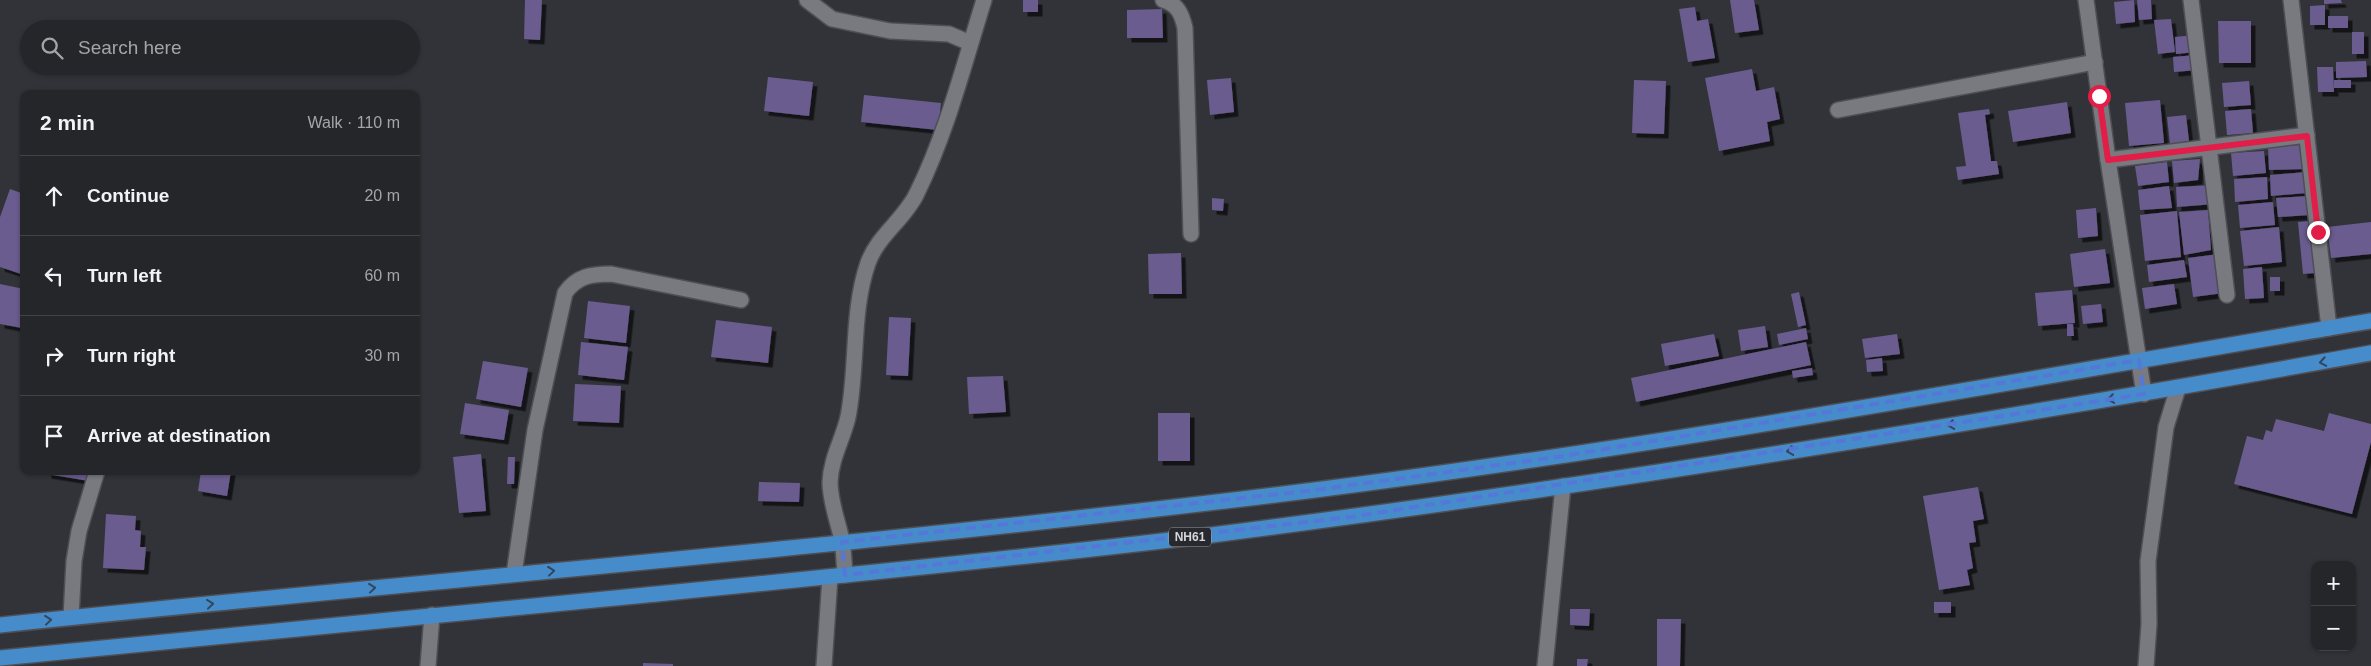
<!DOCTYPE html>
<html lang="en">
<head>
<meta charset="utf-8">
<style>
	:root { --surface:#25262a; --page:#313236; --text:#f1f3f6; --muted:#a3a5a8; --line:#424347 }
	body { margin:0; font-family:Helvetica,sans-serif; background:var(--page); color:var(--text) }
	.controls { position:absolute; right:15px; bottom:15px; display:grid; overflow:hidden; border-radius:10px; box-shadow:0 1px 4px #0004 }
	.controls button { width:45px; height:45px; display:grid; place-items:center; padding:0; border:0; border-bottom:1px solid var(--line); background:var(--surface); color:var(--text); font:25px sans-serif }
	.stop { position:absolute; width:15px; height:15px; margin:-11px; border:4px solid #e11d48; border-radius:50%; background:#fff }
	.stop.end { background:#e11d48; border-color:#fff; box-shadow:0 1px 5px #0008 }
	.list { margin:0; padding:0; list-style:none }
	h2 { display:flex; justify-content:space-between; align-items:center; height:65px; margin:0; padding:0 20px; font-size:21px }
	h2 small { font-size:16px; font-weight:400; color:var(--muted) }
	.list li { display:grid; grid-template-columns:32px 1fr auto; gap:15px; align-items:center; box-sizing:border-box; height:80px; padding:0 20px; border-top:1px solid var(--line) }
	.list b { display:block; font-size:19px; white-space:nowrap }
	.list em { font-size:16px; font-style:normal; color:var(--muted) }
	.icon { flex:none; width:28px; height:28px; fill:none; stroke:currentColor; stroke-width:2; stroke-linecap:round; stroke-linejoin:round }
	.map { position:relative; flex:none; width:2371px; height:666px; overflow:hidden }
	.search { position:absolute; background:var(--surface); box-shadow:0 1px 4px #0004; left:20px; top:20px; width:400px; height:55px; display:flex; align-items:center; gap:12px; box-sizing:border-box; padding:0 18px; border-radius:28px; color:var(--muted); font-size:19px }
	.panel { position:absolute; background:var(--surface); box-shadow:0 1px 4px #0004; left:20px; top:90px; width:400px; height:385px; border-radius:10px }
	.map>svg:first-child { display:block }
	.building { fill:#6a5c8e; filter:url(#shadow) }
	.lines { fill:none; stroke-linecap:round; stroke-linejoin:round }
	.minor-casing { stroke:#4e4f54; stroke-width:18 }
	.highway-casing { stroke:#4e4f54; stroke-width:18 }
	.minor { stroke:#787a80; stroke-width:15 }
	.highway { stroke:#468ccb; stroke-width:15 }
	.oneway { stroke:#31475d }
	.route { stroke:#e11d48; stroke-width:6 }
	.marked { fill:none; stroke:#5477d8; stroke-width:4; stroke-dasharray:10 6; stroke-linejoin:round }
	.labels { text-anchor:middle; stroke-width:4; stroke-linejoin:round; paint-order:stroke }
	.shield { fill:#28292e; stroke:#a1a2a6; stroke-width:1 }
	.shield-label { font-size:12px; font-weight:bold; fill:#d5d6d9 }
</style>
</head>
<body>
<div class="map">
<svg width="2371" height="666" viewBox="0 0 2371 666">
	<defs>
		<filter id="shadow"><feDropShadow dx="4.5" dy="4.5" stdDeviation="0" flood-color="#0009"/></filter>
	</defs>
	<rect width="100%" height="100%" fill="#313338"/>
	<g class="building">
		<path d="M525,0H542L540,40L524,39Z"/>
		<rect x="1023" y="0" width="15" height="12"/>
		<path d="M1730,0H1754L1759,30L1735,33Z"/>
		<path d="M2134,0L2135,22L2116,24L2114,2Z"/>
		<path d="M2137,0H2151L2152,19L2139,20Z"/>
		<path d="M2324,0H2341L2342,3L2324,4Z"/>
		<path d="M2325,5V25H2310V6Z"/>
		<path d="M1695,7L1697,21L1708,19L1715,58L1688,62L1679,9Z"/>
		<path d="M1162,9L1163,38H1127V10Z"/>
		<rect x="2328" y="16" width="20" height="12"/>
		<path d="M2171,19L2175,52L2158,54L2154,20Z"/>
		<path d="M2218,21H2251V63H2219Z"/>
		<rect x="2352" y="32" width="12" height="22"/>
		<path d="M2194,35L2196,52L2176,54L2175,37Z"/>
		<path d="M2196,55L2198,70L2174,72L2173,57Z"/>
		<path d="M2366,61L2367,77L2336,78V62Z"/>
		<path d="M2317,67H2333L2334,92H2318Z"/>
		<path d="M1752,69L1756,91L1774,87L1780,119L1767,122L1770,141L1719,151L1705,78Z"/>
		<path d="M768,77L813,82L809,116L764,111Z"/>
		<path d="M1231,78L1234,112L1210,115L1207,80Z"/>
		<path d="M1634,80L1666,81L1664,134L1632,133Z"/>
		<rect x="2334" y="80" width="17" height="8"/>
		<path d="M2249,81L2251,105L2224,107L2222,83Z"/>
		<path d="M864,95L941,103L938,130L861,122Z"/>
		<path d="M2160,100L2164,143L2129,146L2125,103Z"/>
		<path d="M2067,102L2071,133L2013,142L2008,111Z"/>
		<path d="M1989,109L1990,114L1985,115L1991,161H1997L1999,174L1958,180L1956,167L1966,166L1958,113Z"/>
		<path d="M2251,109L2253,133L2227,135L2225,111Z"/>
		<path d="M2186,115L2189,141L2170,144L2167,117Z"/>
		<path d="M2303,145L2304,169L2269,170L2268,146Z"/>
		<path d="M2264,151L2266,173L2233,176L2231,153Z"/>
		<path d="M2200,159L2198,180L2174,183L2172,161Z"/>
		<path d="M2167,162L2169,182L2138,186L2135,166Z"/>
		<path d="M2306,172L2307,193L2271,196L2270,175Z"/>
		<path d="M2267,177L2268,199L2235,202L2234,179Z"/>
		<path d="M2214,185L2215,204L2177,207L2176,187Z"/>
		<path d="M2169,186L2172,208L2140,210L2138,190Z"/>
		<path d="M10,189L24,194V275L0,267V217Z"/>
		<path d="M2309,196L2310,215L2278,217L2276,198Z"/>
		<path d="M1212,198L1224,199L1223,211L1212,210Z"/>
		<path d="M2273,202L2275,225L2240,228L2238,205Z"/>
		<path d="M2096,208L2098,236L2078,238L2076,210Z"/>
		<path d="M2208,210L2211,250L2184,255L2179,212Z"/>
		<path d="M2177,211L2181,257L2145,261L2140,215Z"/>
		<path d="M2311,221L2315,273L2303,274L2298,222Z"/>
		<path d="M2371,222V254L2331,258L2327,227Z"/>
		<path d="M2279,227L2282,262L2244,266L2240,231Z"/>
		<path d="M2105,249L2110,283L2074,287L2070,254Z"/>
		<path d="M1181,253L1182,294H1149L1148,254Z"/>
		<path d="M2219,254L2224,293L2193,297L2188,258Z"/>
		<path d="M2184,260L2187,277L2149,282L2147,265Z"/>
		<path d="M2262,267L2264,298L2245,299L2243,269Z"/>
		<rect x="2270" y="277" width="10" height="14"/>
		<path d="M0,284L24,289L22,328L0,324Z"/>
		<path d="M2174,284L2177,304L2145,309L2142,288Z"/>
		<path d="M2072,290L2075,323L2038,326L2035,293Z"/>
		<path d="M1799,292L1806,325L1798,327L1791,294Z"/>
		<path d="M588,301L630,306L626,343L584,338Z"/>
		<path d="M2101,304L2103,322L2083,324L2081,306Z"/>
		<path d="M889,317L911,318L908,376L886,375Z"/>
		<path d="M716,320L772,327L768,363L711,357Z"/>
		<path d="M2067,324H2073L2074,336H2067Z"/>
		<path d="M1765,326L1768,347L1741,351L1738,330Z"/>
		<path d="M1806,328L1808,339L1779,345L1777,334Z"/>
		<path d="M1714,334L1719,356L1665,366L1661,344Z"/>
		<path d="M1897,334L1900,354L1865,358L1862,339Z"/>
		<path d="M581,342L628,347L624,380L578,375Z"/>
		<path d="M1806,342L1811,365L1636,402L1631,378Z"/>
		<path d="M1882,358L1883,371L1867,372L1866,360Z"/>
		<path d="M483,361L528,368L521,407L476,399Z"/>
		<path d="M1812,368L1813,375L1793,378L1792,371Z"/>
		<path d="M1003,376L1006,412L969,414L967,377Z"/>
		<path d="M575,384L621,386L619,423L573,421Z"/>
		<path d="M465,403L509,410L504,440L460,434Z"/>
		<rect x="1158" y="413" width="32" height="48"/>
		<path d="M2329,413L2371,424V442L2352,514L2234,484L2247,436L2263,440L2266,430L2272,432L2276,419L2324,431Z"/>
		<path d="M481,454L486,511L459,513L453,457Z"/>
		<path d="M508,457H515L514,484H507Z"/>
		<path d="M47,471H91L89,481L47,474Z"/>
		<path d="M201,471H231L227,496L198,491Z"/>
		<path d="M759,482L800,483L799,502L758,501Z"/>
		<path d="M1978,487L1984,519L1973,521L1976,542L1969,543L1973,568L1967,570L1970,585L1939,590L1923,496Z"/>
		<path d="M106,514L136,516L135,530L141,531L140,547H146L144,570L103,568Z"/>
		<rect x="1934" y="602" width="17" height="11"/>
		<path d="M1570,609H1590L1589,626L1570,625Z"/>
		<path d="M1657,619H1681L1680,666H1657Z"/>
		<path d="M1577,659H1588L1587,666H1577Z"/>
		<path d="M643,663L673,664V666H643Z"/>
	</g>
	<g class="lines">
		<defs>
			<g id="minor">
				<path d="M807,0L832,19L890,31L949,34L970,43"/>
				<path d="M1163,0C1178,4 1182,15 1185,28L1191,234"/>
				<path d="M2086,0L2108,160L2144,394"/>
				<path d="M2191,0L2227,295"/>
				<path d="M2291,0L2329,328"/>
				<path d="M1838,110L2095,62"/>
				<path d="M2108,160L2307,135"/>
				<path d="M514,574L535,430L565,293C577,276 591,274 611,274L741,300"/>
				<path d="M845,575C844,564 844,552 842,541C838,521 830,502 830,482C831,458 843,439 848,417C858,367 851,312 868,263C878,235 905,219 917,193C947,132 964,64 984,0"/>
				<path d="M71,617L74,561L79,531L97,471"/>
				<path d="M428,666L432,615"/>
				<path d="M824,666L830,577"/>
				<path d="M1545,666L1563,486"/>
				<path d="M2146,666L2149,624L2148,561L2166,427L2178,388"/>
			</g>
			<g id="highway">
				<path d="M0,625C438,579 878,545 1315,490C1669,445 2020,380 2371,321"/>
				<path d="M0,658C215,637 431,616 646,595C829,577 1013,559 1196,537C1589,487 1981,423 2371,353"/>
			</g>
		</defs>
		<use href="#minor" class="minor-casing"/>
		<use href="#highway" class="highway-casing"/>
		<use href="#minor" class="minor"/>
		<use href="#highway" class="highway"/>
	</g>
	<defs><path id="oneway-chevron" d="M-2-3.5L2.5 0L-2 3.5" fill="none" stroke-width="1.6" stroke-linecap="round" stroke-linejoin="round" transform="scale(1.25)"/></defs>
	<g class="oneway">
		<use href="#oneway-chevron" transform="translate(2323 362) rotate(170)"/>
		<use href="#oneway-chevron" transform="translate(2111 399) rotate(171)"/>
		<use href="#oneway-chevron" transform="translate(1951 425) rotate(171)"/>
		<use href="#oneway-chevron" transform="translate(1790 451) rotate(171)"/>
		<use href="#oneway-chevron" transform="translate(551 571) rotate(-6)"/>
		<use href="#oneway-chevron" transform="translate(372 588) rotate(-6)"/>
		<use href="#oneway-chevron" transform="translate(210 604) rotate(-6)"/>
		<use href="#oneway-chevron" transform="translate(48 620) rotate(-6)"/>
	</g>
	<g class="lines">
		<path class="route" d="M2099,96L2108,160L2307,136L2318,232"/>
	</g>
	<path class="marked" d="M2139,360L2144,394L1350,517L845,575L842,542L1315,490L1557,457Z"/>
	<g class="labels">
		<rect class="shield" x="1169" y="527.5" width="42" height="19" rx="4"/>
		<g class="shield-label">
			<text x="1190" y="541">NH61</text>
		</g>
	</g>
</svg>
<div class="controls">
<button>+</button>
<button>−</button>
</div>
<div class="stop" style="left:2099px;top:96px"></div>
<div class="stop end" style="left:2318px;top:232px"></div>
<div class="search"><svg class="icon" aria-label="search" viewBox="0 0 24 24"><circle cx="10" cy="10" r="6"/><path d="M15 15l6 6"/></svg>Search here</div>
<section class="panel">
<h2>2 min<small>Walk · 110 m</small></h2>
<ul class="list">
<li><svg class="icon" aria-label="ahead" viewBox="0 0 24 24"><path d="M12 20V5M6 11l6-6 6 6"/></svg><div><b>Continue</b></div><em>20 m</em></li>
<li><svg class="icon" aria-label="left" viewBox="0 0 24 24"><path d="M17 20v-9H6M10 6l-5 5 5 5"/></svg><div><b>Turn left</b></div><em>60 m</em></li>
<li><svg class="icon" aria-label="right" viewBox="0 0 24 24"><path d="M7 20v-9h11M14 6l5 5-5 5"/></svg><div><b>Turn right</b></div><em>30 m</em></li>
<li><svg class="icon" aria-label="arrive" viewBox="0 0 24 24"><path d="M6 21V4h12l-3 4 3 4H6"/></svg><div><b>Arrive at destination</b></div></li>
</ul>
</section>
</div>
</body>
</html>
